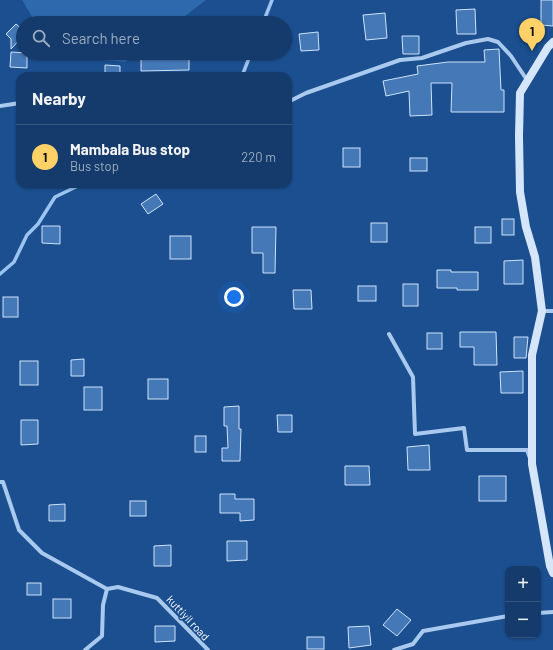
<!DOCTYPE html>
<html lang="en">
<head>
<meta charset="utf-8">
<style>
	:root { --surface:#143b6b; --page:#1d4271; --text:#f1f3f6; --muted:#9dadc1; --line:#33557e; --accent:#ffd166 }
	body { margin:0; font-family:Barlow,sans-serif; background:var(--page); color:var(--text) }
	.controls { position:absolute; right:12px; bottom:12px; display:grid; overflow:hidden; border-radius:8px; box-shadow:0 1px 3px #0004 }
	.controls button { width:36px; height:36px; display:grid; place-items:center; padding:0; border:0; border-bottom:1px solid var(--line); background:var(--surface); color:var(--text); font:20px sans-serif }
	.you { position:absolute; left:234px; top:297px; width:14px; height:14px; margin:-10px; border:3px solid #fff; border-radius:50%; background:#1a73e8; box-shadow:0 0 0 6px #1a73e833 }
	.badge { display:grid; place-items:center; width:26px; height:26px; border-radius:50%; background:var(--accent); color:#111; font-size:13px; font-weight:700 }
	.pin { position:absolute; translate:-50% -33px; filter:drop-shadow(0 1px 2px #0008) }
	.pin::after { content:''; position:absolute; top:21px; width:14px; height:12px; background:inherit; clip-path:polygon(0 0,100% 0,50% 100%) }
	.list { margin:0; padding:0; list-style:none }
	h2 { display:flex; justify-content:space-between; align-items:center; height:52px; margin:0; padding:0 16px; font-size:17px }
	h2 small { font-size:13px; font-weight:400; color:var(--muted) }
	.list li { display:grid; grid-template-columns:26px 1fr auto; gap:12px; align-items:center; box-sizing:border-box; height:64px; padding:0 16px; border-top:1px solid var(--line) }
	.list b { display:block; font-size:15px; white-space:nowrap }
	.list p { margin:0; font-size:13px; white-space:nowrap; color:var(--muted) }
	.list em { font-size:13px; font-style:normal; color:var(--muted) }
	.icon { flex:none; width:22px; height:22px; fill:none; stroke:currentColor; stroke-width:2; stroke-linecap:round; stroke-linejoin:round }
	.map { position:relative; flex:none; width:553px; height:650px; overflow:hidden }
	.search { position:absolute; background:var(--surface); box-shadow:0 1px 3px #0004; left:16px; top:16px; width:276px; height:44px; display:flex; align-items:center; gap:10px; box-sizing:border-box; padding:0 14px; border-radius:22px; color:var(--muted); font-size:15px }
	.panel { position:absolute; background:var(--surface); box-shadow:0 1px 3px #0004; left:16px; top:72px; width:276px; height:116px; border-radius:12px }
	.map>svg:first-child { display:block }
	.green { fill:#2e69ad }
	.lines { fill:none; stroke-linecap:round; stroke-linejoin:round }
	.stream { stroke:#9cc4f0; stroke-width:3.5 }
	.building { fill:#4478b7; stroke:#cfe3fa }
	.minor { stroke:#a9c9ee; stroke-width:4 }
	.secondary { stroke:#d6e6fa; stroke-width:8 }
	.labels { text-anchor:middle; stroke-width:3; stroke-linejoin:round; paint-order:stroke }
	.street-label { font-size:11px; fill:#fff; stroke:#1b4f8f }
</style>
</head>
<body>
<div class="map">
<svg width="553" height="650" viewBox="0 0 553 650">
	<rect width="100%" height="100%" fill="#1b4f8f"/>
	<g class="green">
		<path d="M22,0H206L176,23H36Z"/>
		<path d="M55,53H137L125,62L57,56Z"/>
	</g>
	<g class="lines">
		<g class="stream">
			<path d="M263,23L272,0"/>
			<path d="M242,76L251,53"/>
			<path d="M0,274L14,262L27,235L38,224L55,197L82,184"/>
		</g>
	</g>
	<g class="building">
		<path d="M541,0H553V26L541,25Z"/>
		<path d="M475,9L476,34H457L456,10Z"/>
		<path d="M385,13L387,38L366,40L363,15Z"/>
		<path d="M16,24L23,30V36L11,49V39L6,34Z"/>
		<path d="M318,32L319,50L301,51L299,34Z"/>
		<path d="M402,36H419V54H403Z"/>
		<path d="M499,49L501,90H504V112H451L452,83H431L432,115L410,116L409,91L386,96L383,81L418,74L417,66L448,62H485L484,50Z"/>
		<path d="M11,52L27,53V68L10,67Z"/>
		<path d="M173,53H189V70L141,71V55H173Z"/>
		<path d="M105,65L120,66V76H105Z"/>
		<rect x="343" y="148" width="17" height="19"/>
		<rect x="410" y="158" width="17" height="13"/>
		<path d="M156,194L163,204L148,214L141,204Z"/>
		<rect x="502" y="219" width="12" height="16"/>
		<rect x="371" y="223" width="16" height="19"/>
		<path d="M42,226H60V244L42,243Z"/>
		<path d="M252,227H276L275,273H263V253H252Z"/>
		<rect x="475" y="227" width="16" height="16"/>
		<rect x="170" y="236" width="21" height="23"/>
		<path d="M523,260V284H504V261Z"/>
		<path d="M437,270H451V272H478V290H457V288H437Z"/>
		<rect x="403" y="284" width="15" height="22"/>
		<rect x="358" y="286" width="18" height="15"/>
		<path d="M293,290H311L312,309H294Z"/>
		<rect x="3" y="297" width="15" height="20"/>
		<path d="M460,332H496L497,365H474V347H460Z"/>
		<rect x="427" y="333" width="15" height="16"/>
		<path d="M514,337H528L526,358H514Z"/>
		<path d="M84,359V376H71V360Z"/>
		<rect x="20" y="361" width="18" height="24"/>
		<path d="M523,371V393H501L500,372Z"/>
		<rect x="148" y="379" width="20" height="20"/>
		<rect x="84" y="387" width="18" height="23"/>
		<path d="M239,406V429H241L240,461H222V448H228L227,426H224V407Z"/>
		<path d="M277,415H292V432H278Z"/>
		<path d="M21,420H38V444L21,445Z"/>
		<rect x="195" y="436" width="11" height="16"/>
		<path d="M429,445L430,470H408L407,447Z"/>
		<path d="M345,466H369L370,485H345Z"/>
		<rect x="479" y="476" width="27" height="25"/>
		<path d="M220,494H235V499H254V520L240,521V513H220Z"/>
		<rect x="130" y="501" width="16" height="15"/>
		<path d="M65,504V521H49V505Z"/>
		<path d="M227,541H247V560L227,561Z"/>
		<path d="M171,545V566H154V546Z"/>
		<rect x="27" y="583" width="14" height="12"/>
		<rect x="53" y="599" width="18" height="19"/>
		<path d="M397,609L411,620L397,636L383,625Z"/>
		<path d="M155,626H175V641L155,642Z"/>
		<path d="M369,626L371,645L349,648L348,627Z"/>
		<rect x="307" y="637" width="17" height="12"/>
	</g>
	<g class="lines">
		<g class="minor">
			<path d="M288,102L306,93L400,60L422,58L466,43L488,39L498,42L511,56L527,80"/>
			<path d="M0,106L20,103"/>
			<path d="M542,311H553"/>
			<path d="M389,334L413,377L415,434L464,428L467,450H527L530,458"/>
			<path d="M0,482H3L19,530L42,553L107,589"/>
			<path d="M538,613L553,612"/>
			<path d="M85,650L102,636L103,605L107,589L118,587L157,598L208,650"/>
			<path d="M394,650L413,644L423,631L508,616"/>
		</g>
		<path class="secondary" d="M553,42L548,47L520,93L519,136L520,192L526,227L535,257L542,311L532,355V464L550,566L553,573"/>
	</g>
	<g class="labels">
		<g class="street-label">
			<text transform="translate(188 618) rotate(47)" y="4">kuttiyil road</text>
		</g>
	</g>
</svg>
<div class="controls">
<button>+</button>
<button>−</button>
</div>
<div class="you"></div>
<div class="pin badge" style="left:532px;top:51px">1</div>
<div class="search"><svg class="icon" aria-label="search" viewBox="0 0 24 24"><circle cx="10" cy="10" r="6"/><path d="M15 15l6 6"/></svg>Search here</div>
<section class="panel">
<h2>Nearby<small></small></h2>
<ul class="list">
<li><span class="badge">1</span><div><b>Mambala Bus stop</b><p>Bus stop</p></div><em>220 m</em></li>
</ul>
</section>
</div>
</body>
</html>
